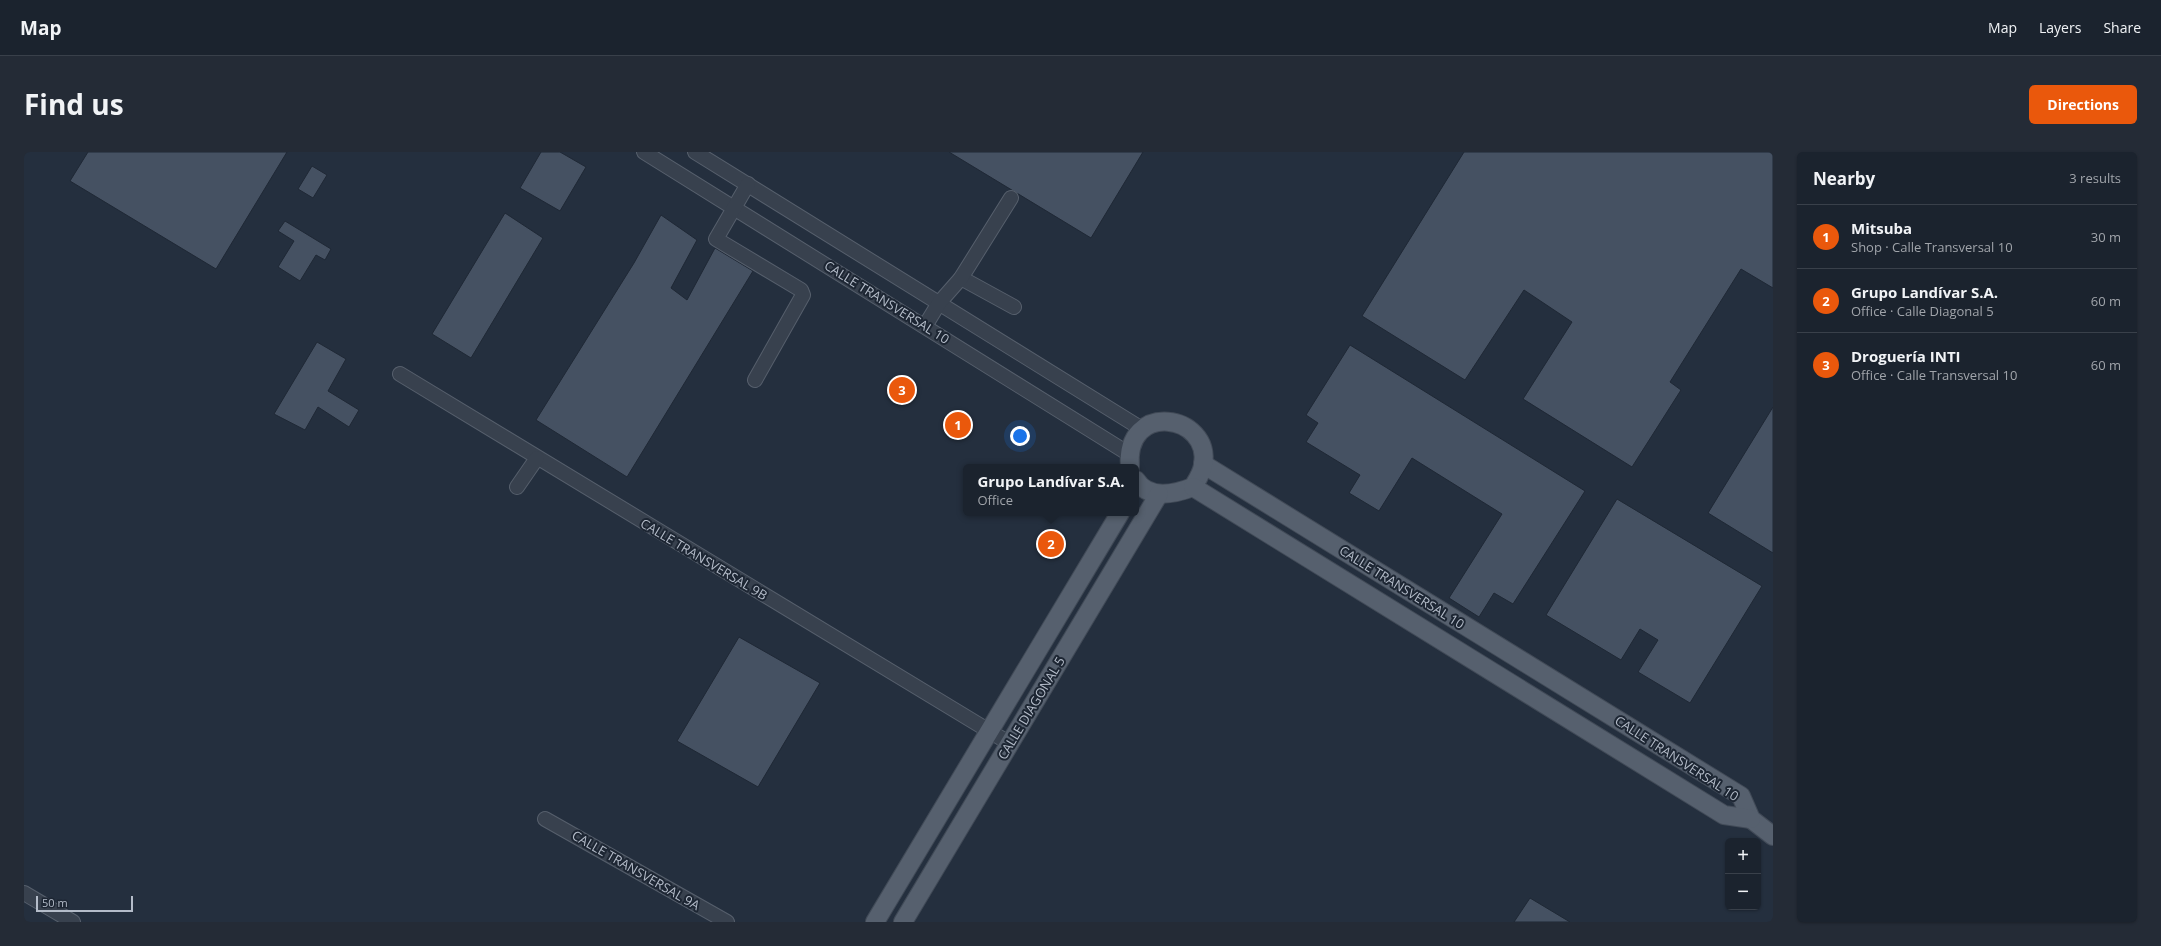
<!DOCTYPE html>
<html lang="en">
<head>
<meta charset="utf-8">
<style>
	:root { --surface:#1b232e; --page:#242b36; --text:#f1f3f6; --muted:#a0a4aa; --line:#39404a; --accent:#ea580c }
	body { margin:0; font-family:"Open Sans",sans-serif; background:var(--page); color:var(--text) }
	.controls { position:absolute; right:12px; bottom:12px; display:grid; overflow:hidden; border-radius:6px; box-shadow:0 1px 3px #0004 }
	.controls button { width:36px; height:36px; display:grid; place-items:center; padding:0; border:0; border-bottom:1px solid var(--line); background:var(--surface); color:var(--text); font:20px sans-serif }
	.scale { position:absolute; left:12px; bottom:10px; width:97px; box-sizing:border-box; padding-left:4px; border:2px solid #b4bcc9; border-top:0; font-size:11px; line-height:14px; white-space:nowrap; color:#b4bcc9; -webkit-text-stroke:3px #1d2633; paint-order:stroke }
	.you { position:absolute; left:996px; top:284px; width:14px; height:14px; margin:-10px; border:3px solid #fff; border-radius:50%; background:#1a73e8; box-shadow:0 0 0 6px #1a73e833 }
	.badge { display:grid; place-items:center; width:26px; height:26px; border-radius:50%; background:var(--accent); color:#fff; font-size:13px; font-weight:700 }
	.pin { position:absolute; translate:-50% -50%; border:2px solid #fff; box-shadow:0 1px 4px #0006 }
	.popup { position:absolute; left:939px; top:312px; width:176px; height:52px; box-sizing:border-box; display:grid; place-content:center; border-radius:6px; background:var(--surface); filter:drop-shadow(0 1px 3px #0005); font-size:13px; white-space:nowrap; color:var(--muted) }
	.popup b { font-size:15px; color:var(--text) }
	.popup::after { content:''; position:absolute; left:50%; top:100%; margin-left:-8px; border:8px solid transparent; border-top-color:var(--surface) }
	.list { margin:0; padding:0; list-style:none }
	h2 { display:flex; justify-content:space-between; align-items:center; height:52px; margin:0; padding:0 16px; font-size:17px }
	h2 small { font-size:13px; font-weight:400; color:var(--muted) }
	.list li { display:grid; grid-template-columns:26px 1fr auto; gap:12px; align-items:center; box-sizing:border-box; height:64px; padding:0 16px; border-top:1px solid var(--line) }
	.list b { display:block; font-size:15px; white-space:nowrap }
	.list p { margin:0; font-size:13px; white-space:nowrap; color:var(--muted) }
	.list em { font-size:13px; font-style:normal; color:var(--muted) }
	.map { position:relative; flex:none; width:1749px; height:770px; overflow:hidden; border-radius:6px }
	header { display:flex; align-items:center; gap:24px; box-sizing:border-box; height:56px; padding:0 20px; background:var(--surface); border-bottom:1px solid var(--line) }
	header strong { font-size:19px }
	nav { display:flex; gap:22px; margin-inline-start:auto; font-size:14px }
	.intro { display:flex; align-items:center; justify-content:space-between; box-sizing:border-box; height:96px; padding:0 24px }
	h1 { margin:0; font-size:28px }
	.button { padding:10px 18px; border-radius:6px; background:var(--accent); color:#fff; font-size:14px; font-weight:700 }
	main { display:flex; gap:24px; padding:0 24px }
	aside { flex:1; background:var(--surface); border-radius:6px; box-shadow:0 1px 3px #0004 }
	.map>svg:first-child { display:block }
	.building { fill:#455162; stroke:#1f2835 }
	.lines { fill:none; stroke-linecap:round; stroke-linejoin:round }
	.minor-casing { stroke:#565f6c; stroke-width:16 }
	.major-casing { stroke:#414a57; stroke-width:20 }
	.minor { stroke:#38414e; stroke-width:14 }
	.major { stroke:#56606e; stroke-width:18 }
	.labels { text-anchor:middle; stroke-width:4; stroke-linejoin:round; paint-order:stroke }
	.street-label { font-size:13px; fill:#b4bcc9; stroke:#1d2633 }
</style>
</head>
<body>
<header>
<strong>Map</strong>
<nav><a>Map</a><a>Layers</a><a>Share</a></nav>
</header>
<div class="intro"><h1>Find us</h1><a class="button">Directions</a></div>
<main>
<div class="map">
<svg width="1749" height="770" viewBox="0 0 1749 770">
	<rect width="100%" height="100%" fill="#242f3e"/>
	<g class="building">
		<path d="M64,0H263L192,117L46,29Z"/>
		<path d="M517,0H536L562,15L536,59L496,36Z"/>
		<path d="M925,0H1119L1067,86Z"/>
		<path d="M1440,0H1749V136L1717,117L1646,230L1657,238L1608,315L1499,247L1548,170L1500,138L1441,228L1338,164Z"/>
		<path d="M288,14L303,23L289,46L274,37Z"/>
		<path d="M481,61L519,86L447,206L408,182Z"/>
		<path d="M637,63L673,88L647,136L663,148L691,96L729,119L603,325L512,268L610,111Z"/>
		<path d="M261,69L307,97L301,108L292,103L276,129L254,115L270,89L254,79Z"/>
		<path d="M293,190L322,207L304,239L335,258L325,275L294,255L281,278L250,262Z"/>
		<path d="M1326,193L1561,339L1489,452L1470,441L1455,465L1425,446L1478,362L1388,306L1355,359L1325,341L1336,323L1282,290L1294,271L1282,263Z"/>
		<path d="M1749,255V401L1684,361Z"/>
		<path d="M1593,347L1738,434L1666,551L1614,520L1634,488L1616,477L1597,508L1522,463Z"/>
		<path d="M715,485L796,531L734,635L653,589Z"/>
		<path d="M1506,746L1546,770H1490Z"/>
	</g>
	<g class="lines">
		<defs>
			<g id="minor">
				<path d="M620,0L1105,302"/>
				<path d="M671,0L1118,277"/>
				<path d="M724,32L692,87L777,138L779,143L731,228"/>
				<path d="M937,126L990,155"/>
				<path d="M901,174L915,151L937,126L987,46"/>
				<path d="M376,222L985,591"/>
				<path d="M493,335L513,306"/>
				<path d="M521,667L703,770"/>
				<path d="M0,741L49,770"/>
			</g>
			<g id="major">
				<path d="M1179,312L1717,644L1727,667L1749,684"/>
				<path d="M1106,315C1100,248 1188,262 1179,313C1178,321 1173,328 1169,335C1151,342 1124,348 1112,328"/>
				<path d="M1169,335L1700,663L1727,667"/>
				<path d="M851,770L1096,361"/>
				<path d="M879,770L1135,342"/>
			</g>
		</defs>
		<use href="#minor" class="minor-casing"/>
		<use href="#major" class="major-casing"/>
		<use href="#minor" class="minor"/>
		<use href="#major" class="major"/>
	</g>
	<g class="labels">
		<g class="street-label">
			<text transform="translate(863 150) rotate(32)" y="5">CALLE TRANSVERSAL 10</text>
			<text transform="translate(680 407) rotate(31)" y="5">CALLE TRANSVERSAL 9B</text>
			<text transform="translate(1378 435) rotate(32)" y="5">CALLE TRANSVERSAL 10</text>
			<text transform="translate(1007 556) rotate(-59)" y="5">CALLE DIAGONAL 5</text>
			<text transform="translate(1653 606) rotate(33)" y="5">CALLE TRANSVERSAL 10</text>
			<text transform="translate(612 718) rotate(30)" y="5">CALLE TRANSVERSAL 9A</text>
		</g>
	</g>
</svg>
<div class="controls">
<button>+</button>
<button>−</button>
</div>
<div class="scale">50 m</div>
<div class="you"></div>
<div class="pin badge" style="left:934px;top:273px">1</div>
<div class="pin badge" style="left:1027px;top:392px">2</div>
<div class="popup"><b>Grupo Landívar S.A.</b>Office</div>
<div class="pin badge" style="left:878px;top:238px">3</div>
</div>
<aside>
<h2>Nearby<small>3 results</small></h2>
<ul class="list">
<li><span class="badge">1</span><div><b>Mitsuba</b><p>Shop · Calle Transversal 10</p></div><em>30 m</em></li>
<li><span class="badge">2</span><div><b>Grupo Landívar S.A.</b><p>Office · Calle Diagonal 5</p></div><em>60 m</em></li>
<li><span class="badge">3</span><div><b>Droguería INTI</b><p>Office · Calle Transversal 10</p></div><em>60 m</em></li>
</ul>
</aside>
</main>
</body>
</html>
